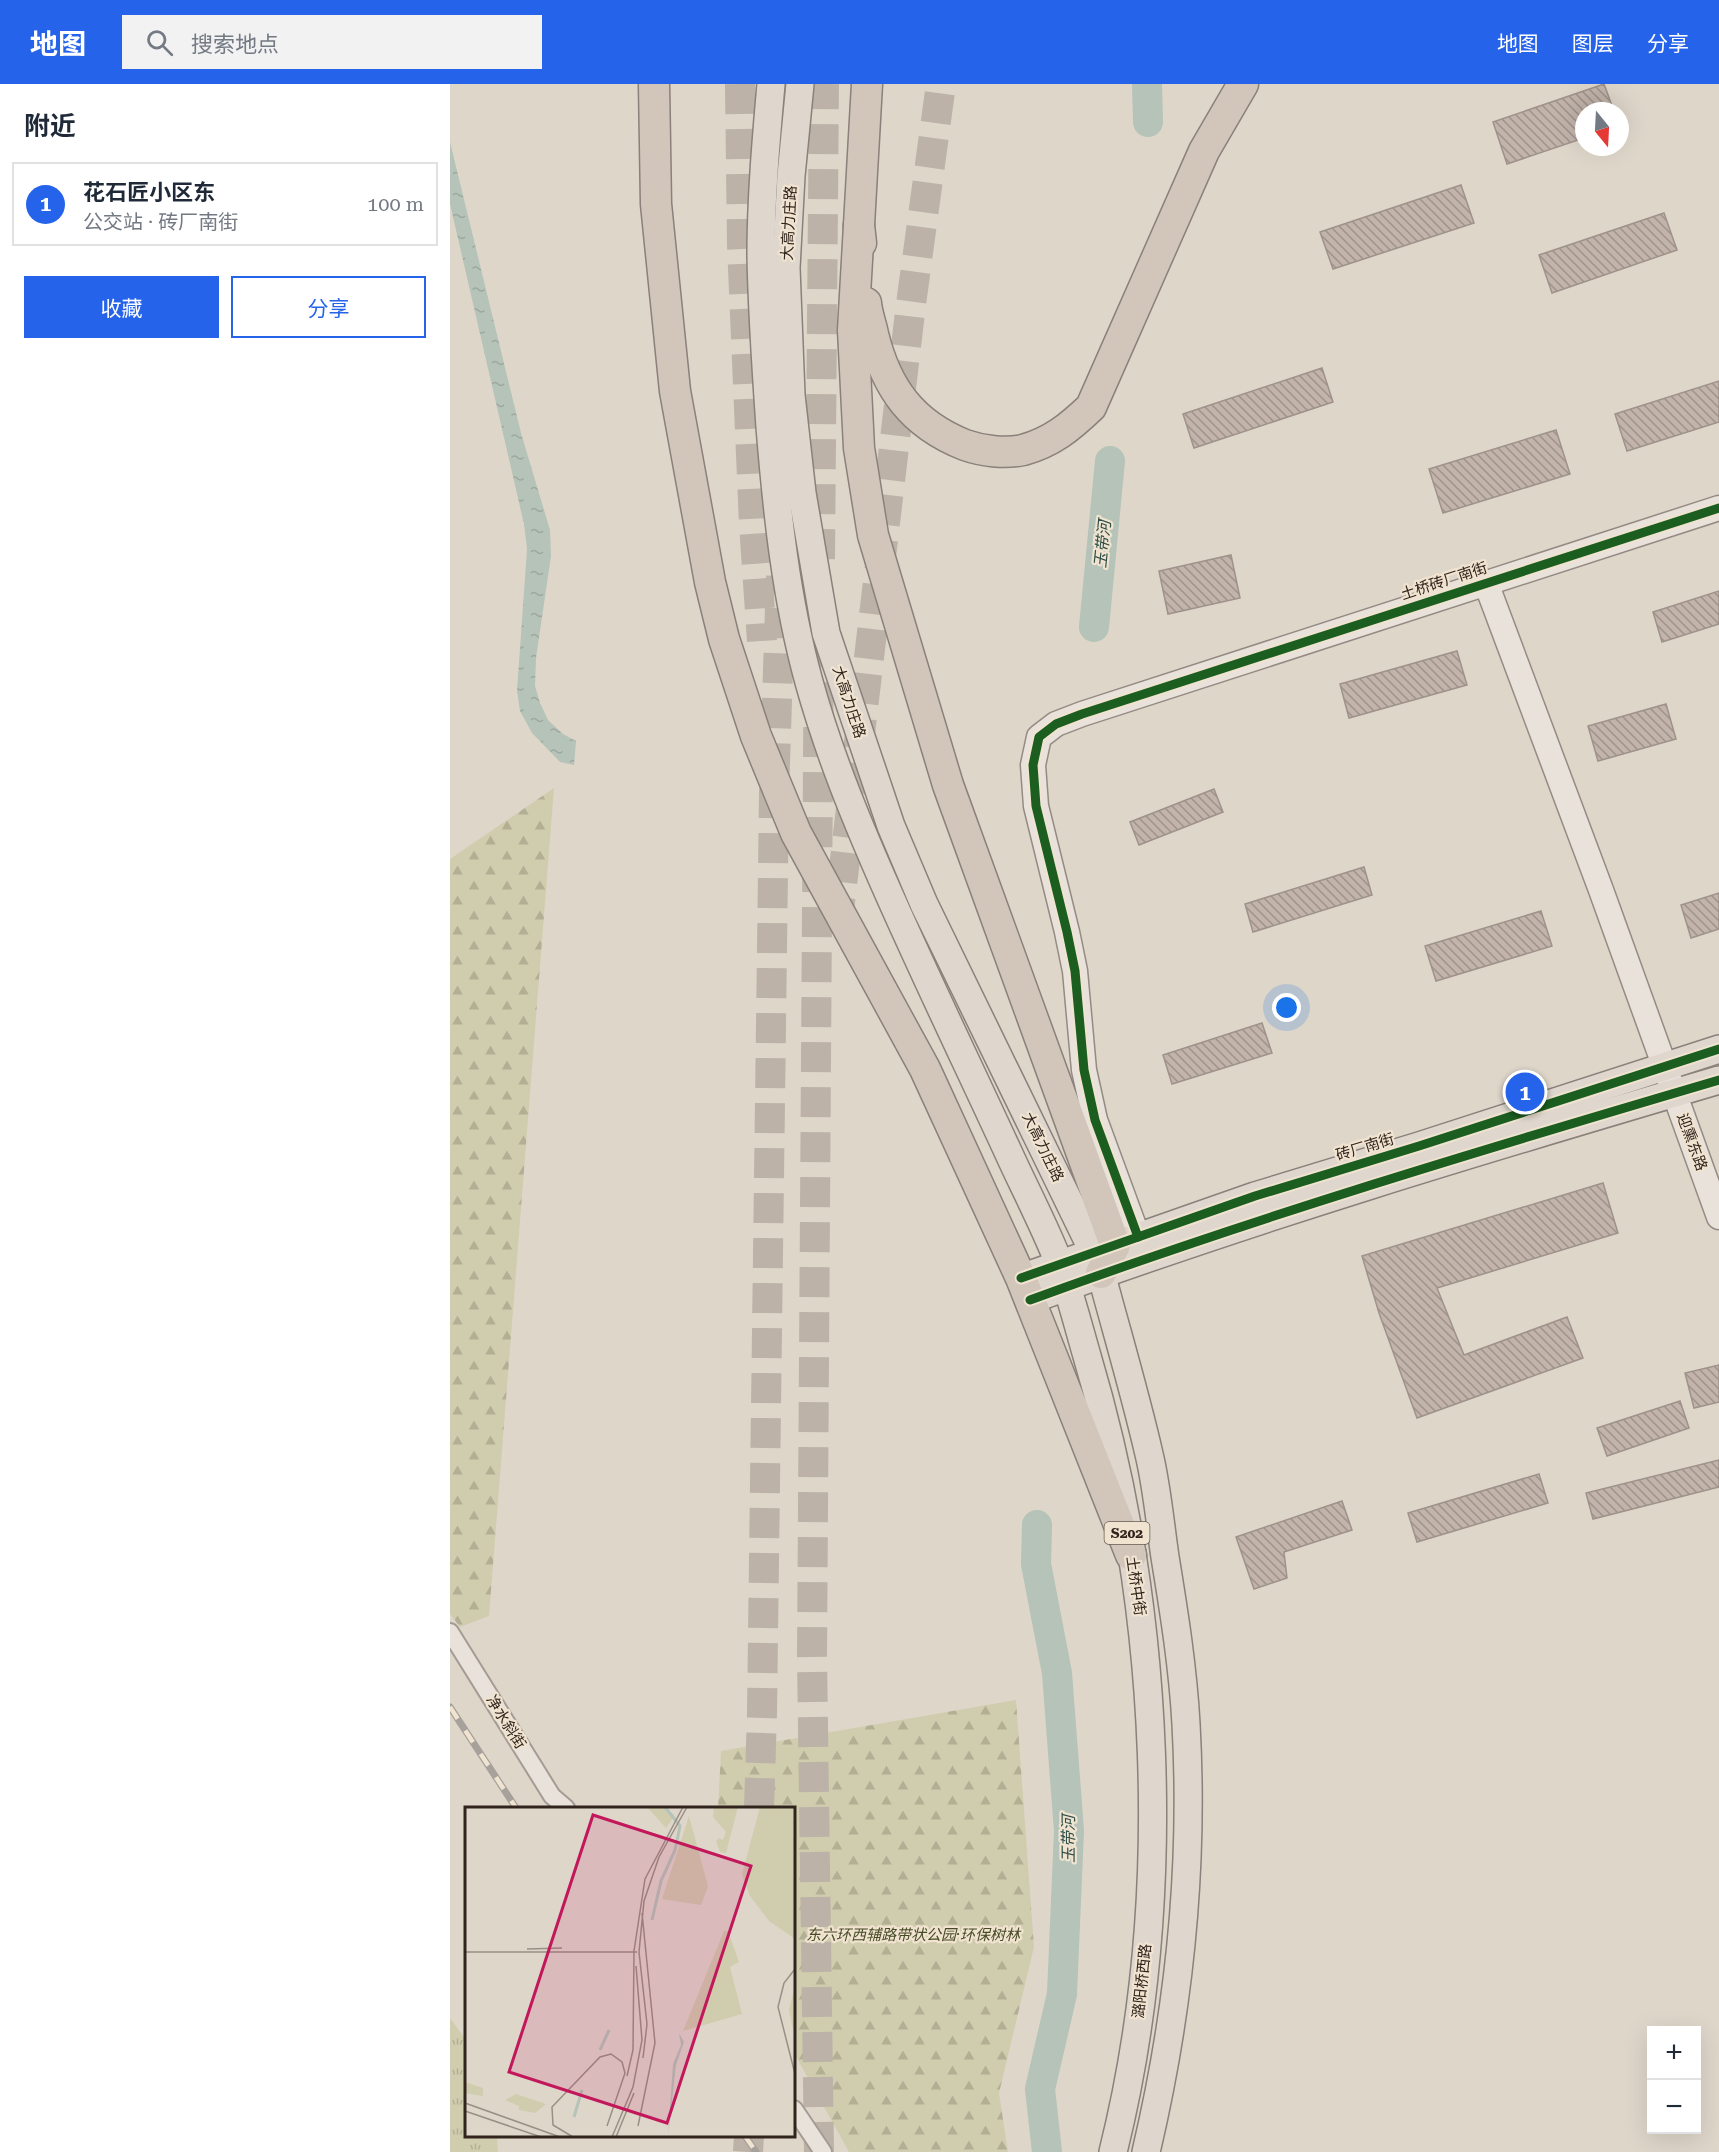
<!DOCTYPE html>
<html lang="zh">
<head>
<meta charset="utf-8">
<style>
	:root { --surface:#fff; --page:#f2f2f3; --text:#1f2937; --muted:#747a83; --line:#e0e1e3; --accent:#2563eb }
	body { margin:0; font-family:"Roboto Serif","Noto Sans SC",serif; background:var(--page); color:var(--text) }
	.controls { position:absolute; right:18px; bottom:18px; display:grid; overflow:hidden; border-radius:0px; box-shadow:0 6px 24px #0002 }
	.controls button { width:54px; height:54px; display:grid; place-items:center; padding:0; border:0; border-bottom:2px solid var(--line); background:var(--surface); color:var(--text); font:30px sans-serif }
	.compass { position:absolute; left:1125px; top:18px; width:54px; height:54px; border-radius:50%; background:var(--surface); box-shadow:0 6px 24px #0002; rotate:162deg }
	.you { position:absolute; left:837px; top:924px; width:21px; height:21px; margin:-15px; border:4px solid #fff; border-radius:50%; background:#1a73e8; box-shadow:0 0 0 9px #1a73e833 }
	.badge { display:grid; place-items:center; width:39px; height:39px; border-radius:50%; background:var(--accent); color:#fff; font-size:20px; font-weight:700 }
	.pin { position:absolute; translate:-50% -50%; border:3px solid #fff; box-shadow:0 2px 6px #0006 }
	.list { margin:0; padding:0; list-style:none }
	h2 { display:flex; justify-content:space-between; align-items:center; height:78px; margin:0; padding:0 24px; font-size:26px }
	h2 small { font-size:20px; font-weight:400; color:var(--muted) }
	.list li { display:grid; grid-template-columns:39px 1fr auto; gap:18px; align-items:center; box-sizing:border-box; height:84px; margin:0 12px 12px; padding:0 12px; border:2px solid var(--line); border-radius:0px }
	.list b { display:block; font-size:22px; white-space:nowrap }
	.list p { margin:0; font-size:20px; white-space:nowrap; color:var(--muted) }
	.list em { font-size:20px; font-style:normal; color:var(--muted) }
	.actions { display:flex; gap:12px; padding:18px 24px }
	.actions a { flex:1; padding:14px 0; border:2px solid var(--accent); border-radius:0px; text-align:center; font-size:21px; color:var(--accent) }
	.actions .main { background:var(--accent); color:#fff }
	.icon { flex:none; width:33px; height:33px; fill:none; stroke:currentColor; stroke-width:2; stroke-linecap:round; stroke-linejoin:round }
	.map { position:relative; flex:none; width:1269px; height:2068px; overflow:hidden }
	header { display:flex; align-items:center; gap:36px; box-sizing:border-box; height:84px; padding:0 30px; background:var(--accent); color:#fff }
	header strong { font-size:28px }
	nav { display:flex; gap:33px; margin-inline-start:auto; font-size:21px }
	.search { width:420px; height:54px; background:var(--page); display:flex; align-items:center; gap:15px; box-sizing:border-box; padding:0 21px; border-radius:0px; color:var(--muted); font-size:22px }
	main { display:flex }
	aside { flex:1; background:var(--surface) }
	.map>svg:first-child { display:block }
	.forest { fill:url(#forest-firs) }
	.park { fill:url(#park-tufts) }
	.water { fill:url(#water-ripples) }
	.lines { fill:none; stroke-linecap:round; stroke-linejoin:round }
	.river { stroke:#b5c3b8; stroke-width:30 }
	.building { fill:url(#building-back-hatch); stroke:#9e928a; stroke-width:1.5 }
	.highway-tunnel { stroke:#bcb2a7; stroke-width:30; stroke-dasharray:30 15; stroke-linecap:butt }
	.street-casing { stroke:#a49c94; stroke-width:20 }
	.secondary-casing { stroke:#948b83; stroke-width:27 }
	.primary-casing { stroke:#89817a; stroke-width:30 }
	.highway-casing { stroke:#89817a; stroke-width:33 }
	.street { stroke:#e8e2db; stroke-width:16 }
	.secondary { stroke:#e8e2db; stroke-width:24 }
	.primary { stroke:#dfd7cd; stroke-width:27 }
	.highway { stroke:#d2c6bb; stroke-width:30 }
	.rail-casing { stroke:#a7a19b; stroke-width:7 }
	.rail { stroke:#f0e3d0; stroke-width:4.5; stroke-dasharray:14; stroke-linecap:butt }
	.cycleway-casing { stroke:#f0e3d0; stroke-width:13 }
	.cycleway { stroke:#1b5e20; stroke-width:9 }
	.labels { text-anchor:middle; stroke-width:4.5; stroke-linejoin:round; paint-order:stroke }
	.shield { fill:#f0e3d0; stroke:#6a5d53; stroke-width:1.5 }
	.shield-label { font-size:14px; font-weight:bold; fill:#30241d }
	.street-label { font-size:15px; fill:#30241d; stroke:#f0e3d0 }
	.park-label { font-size:15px; font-style:italic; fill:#464b26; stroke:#f0e3d0 }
	.water-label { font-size:16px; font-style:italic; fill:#2e4f48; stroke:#f0e3d0 }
	.inset-river { fill:none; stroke:#b5c3b8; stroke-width:3 }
	.inset-road { fill:none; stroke:#998f85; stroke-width:1.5 }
	.view { fill:#c2185b; fill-opacity:0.15; stroke:#c2185b; stroke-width:3 }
	.inset-edge { fill:none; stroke:#30241d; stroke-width:3 }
</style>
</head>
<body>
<header>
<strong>地图</strong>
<div class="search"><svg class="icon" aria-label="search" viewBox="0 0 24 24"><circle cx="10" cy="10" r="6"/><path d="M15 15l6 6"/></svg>搜索地点</div>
<nav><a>地图</a><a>图层</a><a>分享</a></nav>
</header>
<main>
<aside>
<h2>附近<small></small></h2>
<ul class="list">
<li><span class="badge">1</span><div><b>花石匠小区东</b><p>公交站 · 砖厂南街</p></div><em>100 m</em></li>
</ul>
<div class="actions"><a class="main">收藏</a><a>分享</a></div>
</aside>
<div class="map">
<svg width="1269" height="2068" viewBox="0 0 1269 2068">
	<defs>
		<pattern id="forest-firs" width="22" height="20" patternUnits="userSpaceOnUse" patternTransform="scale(1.5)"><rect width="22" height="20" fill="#d0ccae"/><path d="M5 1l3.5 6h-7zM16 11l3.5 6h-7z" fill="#b3af95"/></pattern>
		<pattern id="park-tufts" width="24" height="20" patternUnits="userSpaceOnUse" patternTransform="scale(1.5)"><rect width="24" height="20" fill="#d0ccae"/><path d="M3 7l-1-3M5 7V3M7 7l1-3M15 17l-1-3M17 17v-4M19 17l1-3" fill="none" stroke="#b3af95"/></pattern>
		<pattern id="water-ripples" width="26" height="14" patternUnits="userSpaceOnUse" patternTransform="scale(1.5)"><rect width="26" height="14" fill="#b5c3b8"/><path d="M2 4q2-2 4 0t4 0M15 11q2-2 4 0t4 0" fill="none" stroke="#9ca79e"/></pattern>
		<pattern id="building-back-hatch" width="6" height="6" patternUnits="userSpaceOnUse" patternTransform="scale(1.5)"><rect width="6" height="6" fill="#c2b4ab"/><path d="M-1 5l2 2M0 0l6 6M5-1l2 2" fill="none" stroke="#9e928b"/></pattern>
	</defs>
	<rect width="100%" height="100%" fill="#dfd6ca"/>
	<g class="forest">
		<path d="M104,704L39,1532L10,1543L0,1530V775Z"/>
		<path d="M566,1616L584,1863L549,2009L558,2068H399L344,1969V1724H268L271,1667Z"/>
	</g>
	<path class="park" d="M0,1934L16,1956V2052H47L48,2068H0Z"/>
	<path class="water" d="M0,58L71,349L100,446L101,472L86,574L85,602L90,619L98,636L113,650L126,657L124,681L110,678L82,649L70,627L67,607L77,465L74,440L0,120Z"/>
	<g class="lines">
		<g class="river">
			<path d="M697,0L698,38"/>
			<path d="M644,543L660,377"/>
			<path d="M587,1441L586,1480L607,1589L619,1747L612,1910L590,2005L597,2068"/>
		</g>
	</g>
	<g class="building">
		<path d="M1154,0L1164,27H1134V54L1057,80L1043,38Z"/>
		<path d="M1011,101L1024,139L883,185L870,148Z"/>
		<path d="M1214,129L1227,166L1102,209L1089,171Z"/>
		<path d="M872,284L883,318L744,364L733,330Z"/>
		<path d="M1269,297V338L1177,367L1165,330Z"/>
		<path d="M1106,346L1120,390L993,429L979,385Z"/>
		<path d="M781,471L790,514L718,530L709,487Z"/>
		<path d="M1269,507V540L1212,558L1203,528Z"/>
		<path d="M1007,567L1017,601L899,634L890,600Z"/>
		<path d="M1216,620L1226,655L1148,677L1138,642Z"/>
		<path d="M764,705L773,728L689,761L680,738Z"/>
		<path d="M914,783L922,811L803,848L795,820Z"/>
		<path d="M1269,809V845L1241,854L1231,821Z"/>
		<path d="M1091,827L1102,862L986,897L975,862Z"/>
		<path d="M812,939L822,969L722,1000L713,971Z"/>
		<path d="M1153,1099L1168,1149L987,1204L1014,1271L1117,1233L1133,1274L967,1334L929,1229L912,1172Z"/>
		<path d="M1269,1281V1318L1244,1324L1235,1289Z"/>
		<path d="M1230,1317L1239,1344L1157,1372L1147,1344Z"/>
		<path d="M1269,1376V1403L1143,1435L1136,1409Z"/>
		<path d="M1089,1390L1098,1419L967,1458L958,1429Z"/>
		<path d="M892,1417L902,1446L834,1468L837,1494L804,1505L786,1453Z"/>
	</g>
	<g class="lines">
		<g class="highway-tunnel">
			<path d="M290,0L292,161L304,440L312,557"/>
			<path d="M370,475L374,0"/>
			<path d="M387,843L461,220L491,0"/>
			<path d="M309,1724L312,1629L324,711L331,492"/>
			<path d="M298,2068L299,2052"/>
			<path d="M369,2068L362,1572L369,529"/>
		</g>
		<defs>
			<g id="street">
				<path d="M0,1548L102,1712L116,1724"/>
				<path d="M344,2025L373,2068"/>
			</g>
			<g id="secondary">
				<path d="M1036,499L1151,806L1269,1133"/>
				<path d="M688,1153L645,1036L634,986L625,887L617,848L586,722L583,681L589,653L606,640L632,630L1269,424"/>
			</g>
			<g id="primary">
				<path d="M321,0C316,57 311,114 311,172C312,229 316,286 320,343C327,429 336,515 359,598C378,667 405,733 434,799C474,890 518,981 560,1072C576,1107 595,1143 609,1179C620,1209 628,1241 637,1272C711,1521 726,1815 663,2068"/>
				<path d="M350,0L341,92L336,184L341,311L352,409L376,549L441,742L474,820L644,1169L651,1189C667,1249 685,1309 699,1370C707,1403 710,1439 715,1473C724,1528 733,1584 736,1640C744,1783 729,1928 696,2068"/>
				<path d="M571,1194L805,1112L969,1062L1269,965"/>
				<path d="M580,1216C807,1133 1038,1064 1269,996"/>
			</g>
			<g id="highway">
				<path d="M204,0L206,120L225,307L260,498L274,555L306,652L346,749L475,985L571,1194L681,1471"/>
				<path d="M409,141L403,246L409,364L423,451L498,701L665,1161L651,1189"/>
				<path d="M411,159L409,141L417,0"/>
				<path d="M416,219C417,230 421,240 423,250C436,304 462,340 515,361C532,367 555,370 573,366C602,358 620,343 641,323L754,67L793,0"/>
			</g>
		</defs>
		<use href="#street" class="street-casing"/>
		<use href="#secondary" class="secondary-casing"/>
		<use href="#primary" class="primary-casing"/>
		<use href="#highway" class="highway-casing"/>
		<use href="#street" class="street"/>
		<use href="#secondary" class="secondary"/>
		<use href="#primary" class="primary"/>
		<use href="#highway" class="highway"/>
		<defs>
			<g id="rail">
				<path d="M0,1623L66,1724"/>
				<path d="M295,2052L306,2068"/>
			</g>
		</defs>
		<use href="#rail" class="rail-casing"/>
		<use href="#rail" class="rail"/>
		<defs>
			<g id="cycleway">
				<path d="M688,1153L645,1036L634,986L625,887L617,848L586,722L583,681L589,653L606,640L632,630L1269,424"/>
				<path d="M571,1194L805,1112L969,1062L1269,965"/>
				<path d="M580,1216C807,1133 1038,1064 1269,996"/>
			</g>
		</defs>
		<use href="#cycleway" class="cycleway-casing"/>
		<use href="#cycleway" class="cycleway"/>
	</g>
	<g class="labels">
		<rect class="shield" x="654.5" y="1438" width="45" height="22" rx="4.5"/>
		<g class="shield-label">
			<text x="677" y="1454">S202</text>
		</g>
		<g class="street-label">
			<text transform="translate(339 139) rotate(-87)" y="5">大高力庄路</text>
			<text transform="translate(994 497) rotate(-18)" y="5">土桥砖厂南街</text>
			<text transform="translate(399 618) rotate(72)" y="5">大高力庄路</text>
			<text transform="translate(1242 1058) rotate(70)" y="5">迎熏东路</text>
			<text transform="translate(593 1063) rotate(64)" y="5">大高力庄路</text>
			<text transform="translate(915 1063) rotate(-17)" y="5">砖厂南街</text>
			<text transform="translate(686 1502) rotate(82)" y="5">土桥中街</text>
			<text transform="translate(56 1638) rotate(58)" y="5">净水斜街</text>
			<text transform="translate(692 1897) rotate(-84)" y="5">潞阳桥西路</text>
		</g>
		<g class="park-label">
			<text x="463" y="1856">东六环西辅路带状公园·环保树林</text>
		</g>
		<g class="water-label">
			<text transform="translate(652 460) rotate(-84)" y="6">玉带河</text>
			<text transform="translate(618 1755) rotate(-90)" y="6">玉带河</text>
		</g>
	</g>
	<g transform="translate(15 1723)">
		<rect width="330" height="330" fill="#dfd6ca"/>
		<path d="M249,0H273L261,46L255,45L251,34L254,31L258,33L261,25L248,10ZM224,9L243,79L236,98L197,92ZM259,124H263L274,155L265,160L277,207L218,224ZM330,178V233L324,203Z" fill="#d0ccae"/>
		<path d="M182,0H198L208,11L201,21ZM295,0H330V132L304,114L285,89L277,67ZM0,275L18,281V289L0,286ZM51,287L81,297L70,306L54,303V299L40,293Z" fill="#d0ccae"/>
		<path d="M214,226L219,235L211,258L203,330L208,257L216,238Z" fill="#b5c3b8"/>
		<path class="inset-river" d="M187,113L196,74L210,43L215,19L200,0M135,243L144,223M109,310L117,283"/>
		<path class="inset-road" d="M62,142L97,141M169,144L180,72L218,0M0,145H172M330,162L319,176L313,200L330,267M178,251L182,217L174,145L179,94L194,50L222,0M162,269L168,243L169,142M0,296L95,330M0,304L76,330M173,319L190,236L177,106M108,330L88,318L87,300L135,250L146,247L157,255L160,266L142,319M147,330L168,280L177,233L171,159M151,330L169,286"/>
		<path class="view" d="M128,8L286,59L202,316L44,265Z"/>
		<rect width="330" height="330" class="inset-edge"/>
	</g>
</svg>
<div class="controls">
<button>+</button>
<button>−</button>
</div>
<svg class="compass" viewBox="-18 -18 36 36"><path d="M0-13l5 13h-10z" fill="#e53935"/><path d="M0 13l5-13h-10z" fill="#747a83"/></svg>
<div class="you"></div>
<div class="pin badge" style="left:1075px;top:1008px">1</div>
</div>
</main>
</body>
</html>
